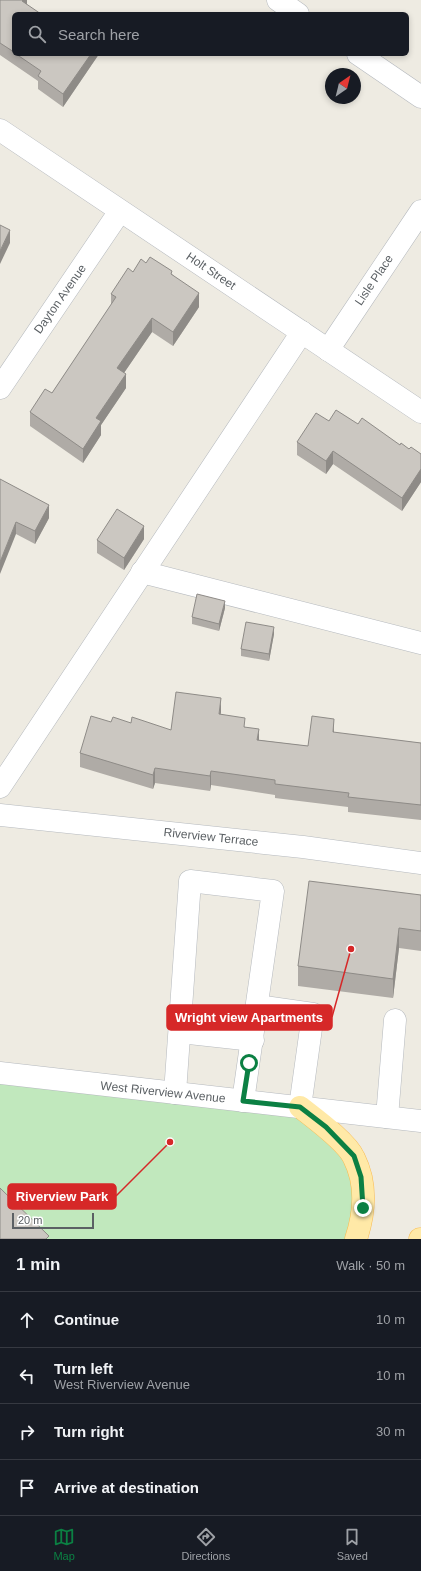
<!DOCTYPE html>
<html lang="en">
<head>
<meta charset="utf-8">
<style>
	:root { --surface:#171b24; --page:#20242c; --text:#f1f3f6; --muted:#9ea1a6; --line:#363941; --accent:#0b8043 }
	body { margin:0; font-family:Arial,sans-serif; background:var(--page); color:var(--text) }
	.compass { position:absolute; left:325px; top:68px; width:36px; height:36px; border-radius:50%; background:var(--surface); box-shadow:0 2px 6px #0003; rotate:35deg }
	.scale { position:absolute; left:12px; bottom:10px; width:82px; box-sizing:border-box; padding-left:4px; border:2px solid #5b6064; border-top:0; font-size:11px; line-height:14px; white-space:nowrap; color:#5b6064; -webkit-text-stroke:3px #fff; paint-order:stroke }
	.stop { position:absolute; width:12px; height:12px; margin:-9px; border:3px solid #0b8043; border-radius:50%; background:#fff }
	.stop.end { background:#0b8043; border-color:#fff; box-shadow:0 1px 4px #0008 }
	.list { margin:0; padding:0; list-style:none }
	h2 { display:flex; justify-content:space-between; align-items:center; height:52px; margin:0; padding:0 16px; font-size:17px }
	h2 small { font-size:13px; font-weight:400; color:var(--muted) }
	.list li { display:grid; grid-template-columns:26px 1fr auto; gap:12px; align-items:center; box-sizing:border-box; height:56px; padding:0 16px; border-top:1px solid var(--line) }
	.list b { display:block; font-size:15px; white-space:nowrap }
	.list p { margin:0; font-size:13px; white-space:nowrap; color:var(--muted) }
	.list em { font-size:13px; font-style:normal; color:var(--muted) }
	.icon { flex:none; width:22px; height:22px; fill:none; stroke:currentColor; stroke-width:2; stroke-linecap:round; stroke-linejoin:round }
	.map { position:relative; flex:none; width:421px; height:1239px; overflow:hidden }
	.search { position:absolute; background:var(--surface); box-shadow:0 2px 6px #0003; left:12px; right:12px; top:12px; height:44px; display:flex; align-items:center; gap:10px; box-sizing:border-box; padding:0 14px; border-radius:6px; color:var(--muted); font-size:15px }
	.sheet { height:276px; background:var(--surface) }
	nav { display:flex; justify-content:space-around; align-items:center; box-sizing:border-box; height:56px; border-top:1px solid var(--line); background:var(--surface); font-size:11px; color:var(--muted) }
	nav a { display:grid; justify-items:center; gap:2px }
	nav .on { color:var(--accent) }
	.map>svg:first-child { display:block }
	.green { fill:#c1e8bd }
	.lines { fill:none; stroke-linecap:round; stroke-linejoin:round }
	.minor-casing { stroke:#b5b9be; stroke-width:23 }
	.major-casing { stroke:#f9bb50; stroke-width:23 }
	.minor { stroke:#fff; stroke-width:22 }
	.major { stroke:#ffe9a7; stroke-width:22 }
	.wall { fill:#afaba6 }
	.shaded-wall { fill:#8e8b87 }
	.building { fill:#cbc7c1; stroke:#8e8b87 }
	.route { stroke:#0b8043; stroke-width:5 }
	.labels { text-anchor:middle; stroke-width:3; stroke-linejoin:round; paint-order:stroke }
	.street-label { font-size:12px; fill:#5b6064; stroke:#fff }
	.leader { fill:none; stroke:#d62828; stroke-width:1.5 }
	.callout-dot { fill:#d62828; stroke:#fff; stroke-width:1.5 }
	.callout { fill:#d62828; stroke:#d62828; stroke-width:1.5 }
	.callout-label { font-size:13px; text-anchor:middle; font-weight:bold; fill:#fff }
</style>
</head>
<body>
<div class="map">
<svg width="421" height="1239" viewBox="0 0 421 1239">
	<rect width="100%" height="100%" fill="#eeebe2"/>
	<path class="green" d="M0,1073L300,1107L354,1156L356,1239H0Z"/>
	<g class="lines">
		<defs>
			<g id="minor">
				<path d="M278,0L298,14"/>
				<path d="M358,54L421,97"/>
				<path d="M0,130L421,412"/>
				<path d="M328,350L421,211"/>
				<path d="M0,388L120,211"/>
				<path d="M142,572L421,643"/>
				<path d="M0,787L302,332"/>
				<path d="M0,815L303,847L421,863"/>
				<path d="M257,1006L313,1014L300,1107"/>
				<path d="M180,1032L253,1040"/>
				<path d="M0,1073L421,1121"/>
				<path d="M175,1093L190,881L273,891L243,1101"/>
				<path d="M387,1117L395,1020"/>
			</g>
			<g id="major">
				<path d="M300,1107C314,1118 347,1142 354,1158C367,1184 365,1212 356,1239"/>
				<path d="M420,1239H421"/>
			</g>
		</defs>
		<use href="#minor" class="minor-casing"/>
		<use href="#major" class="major-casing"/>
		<use href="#minor" class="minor"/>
		<use href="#major" class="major"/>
	</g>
	<g class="wall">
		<path d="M0,0H27L14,14V54H99L63,107L38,89V81L0,55Z"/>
		<path d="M146,263L172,274L199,307L173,346L152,332L124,373L126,388L101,425V435L83,463L30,426V412L52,393L111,306V294L133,272Z"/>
		<path d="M329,421L400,445L421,454V482L402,511L333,464L326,474L297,455V442Z"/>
		<path d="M0,479L49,518L35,544L16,534Z"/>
		<path d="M144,539L124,570L97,553V540Z"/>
		<path d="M225,608L219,631L192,624V617Z"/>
		<path d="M274,634L269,661L241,656V649Z"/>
		<path d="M221,712L220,714L245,727L259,740L308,746L334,733L421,743V820L348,812V807L275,798V795L211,785L210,791L155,783L153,789L80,767V753L111,722L131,723L171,730Z"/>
		<path d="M421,895V951L399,948L393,998L298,986V966Z"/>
	</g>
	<g class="shaded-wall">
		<path d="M23,0H27V6L22,1Z"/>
		<path d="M91,54H99L63,107V94Z"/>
		<path d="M10,230V243L0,264V251Z"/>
		<path d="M199,293V307L173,346V332Z"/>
		<path d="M152,318V332L117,383V368Z"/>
		<path d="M126,374V388L101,425V435L83,463V449L96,418Z"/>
		<path d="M333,451V464L326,474V461Z"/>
		<path d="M421,469V482L402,511V498Z"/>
		<path d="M49,505V518L35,544V531Z"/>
		<path d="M16,522V534L0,574V562Z"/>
		<path d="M144,526V539L124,570V558Z"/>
		<path d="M225,601V608L219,631V624Z"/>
		<path d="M274,627V634L269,661V654Z"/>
		<path d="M221,698V712L219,729V714Z"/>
		<path d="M334,719V733L333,732Z"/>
		<path d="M259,729V743L257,740Z"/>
		<path d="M155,768V783L153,789V775Z"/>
		<path d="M211,771V785L210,791V776Z"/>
		<path d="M399,928V948L393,998V979Z"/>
	</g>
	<g class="building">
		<path d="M0,0H23L22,1L41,14H14V52L0,43Z"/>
		<path d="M16,54H91L63,94L38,76L41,71Z"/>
		<path d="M0,225L10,230L0,251Z"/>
		<path d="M150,257L172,271L171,274L199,293L173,332L152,318L117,368L126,374L96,418L101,421L83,449L30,412L45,389L52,393L116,297L111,294L128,268L133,272L141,259L146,263Z"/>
		<path d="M336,410L358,424L362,418L400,445L401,443L409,449L411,447L421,454V469L402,498L333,451L326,461L297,442L316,413L329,421Z"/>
		<path d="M0,479L49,505L35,531L16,522L0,562Z"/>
		<path d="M117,509L144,526L124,558L97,540Z"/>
		<path d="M197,594L225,601L219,624L192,617Z"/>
		<path d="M246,622L274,627L269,654L241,649Z"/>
		<path d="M176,692L221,698L219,714L245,718L244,727L259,729L257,740L308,746L312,716L334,719L333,732L421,743V805L348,797L349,793L275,784V780L211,771L210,776L155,768L153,775L80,753L91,716L111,722L113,717L131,723L132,717L171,730Z"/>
		<path d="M309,881L421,895V931L399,928L393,979L298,966Z"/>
		<path d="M0,1188L49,1236L46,1239H0Z"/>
	</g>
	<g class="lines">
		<path class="route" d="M249,1063L243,1101L300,1107L326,1127L354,1156L361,1177L363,1208"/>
	</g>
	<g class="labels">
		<g class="street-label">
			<text transform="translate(211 271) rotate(34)" y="4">Holt Street</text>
			<text transform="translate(374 280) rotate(-56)" y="4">Lisle Place</text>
			<text transform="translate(60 299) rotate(-55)" y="4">Dayton Avenue</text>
			<text transform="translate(211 837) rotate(6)" y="4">Riverview Terrace</text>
			<text transform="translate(163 1092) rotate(6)" y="4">West Riverview Avenue</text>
		</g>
	</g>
	<path class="leader" d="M351 949L332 1017M170 1142L116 1196"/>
	<g class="callout-dot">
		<circle cx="351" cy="949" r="4"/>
		<circle cx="170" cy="1142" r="4"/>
	</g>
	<g class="callout">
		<rect x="167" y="1005" width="165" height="25" rx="4"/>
		<rect x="8" y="1184" width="108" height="25" rx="4"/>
	</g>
	<g class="callout-label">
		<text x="249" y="1022">Wright view Apartments</text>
		<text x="62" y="1201">Riverview Park</text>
	</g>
</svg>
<svg class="compass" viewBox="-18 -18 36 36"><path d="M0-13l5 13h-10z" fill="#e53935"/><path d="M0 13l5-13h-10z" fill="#9ea1a6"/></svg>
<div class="scale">20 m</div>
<div class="stop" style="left:249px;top:1063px"></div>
<div class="stop end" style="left:363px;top:1208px"></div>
<div class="search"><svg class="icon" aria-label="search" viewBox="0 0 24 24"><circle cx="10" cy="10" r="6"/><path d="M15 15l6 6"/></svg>Search here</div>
</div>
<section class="sheet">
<h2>1 min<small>Walk · 50 m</small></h2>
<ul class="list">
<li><svg class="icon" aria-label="ahead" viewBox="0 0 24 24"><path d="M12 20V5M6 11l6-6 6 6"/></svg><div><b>Continue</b></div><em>10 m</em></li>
<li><svg class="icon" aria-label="left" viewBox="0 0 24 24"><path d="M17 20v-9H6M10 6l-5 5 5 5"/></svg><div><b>Turn left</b><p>West Riverview Avenue</p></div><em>10 m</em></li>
<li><svg class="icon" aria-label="right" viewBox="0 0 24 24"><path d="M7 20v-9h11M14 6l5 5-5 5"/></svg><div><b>Turn right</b></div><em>30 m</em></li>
<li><svg class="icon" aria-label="arrive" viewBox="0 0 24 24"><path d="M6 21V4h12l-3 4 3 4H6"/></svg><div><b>Arrive at destination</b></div></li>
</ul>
</section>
<nav>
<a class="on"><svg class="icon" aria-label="map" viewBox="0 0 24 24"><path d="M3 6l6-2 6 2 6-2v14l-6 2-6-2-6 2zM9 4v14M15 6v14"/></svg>Map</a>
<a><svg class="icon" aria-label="directions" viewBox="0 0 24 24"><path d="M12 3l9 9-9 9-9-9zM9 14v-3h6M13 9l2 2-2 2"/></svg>Directions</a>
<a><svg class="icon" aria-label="saved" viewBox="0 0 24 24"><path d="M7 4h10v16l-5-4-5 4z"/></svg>Saved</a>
</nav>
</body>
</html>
